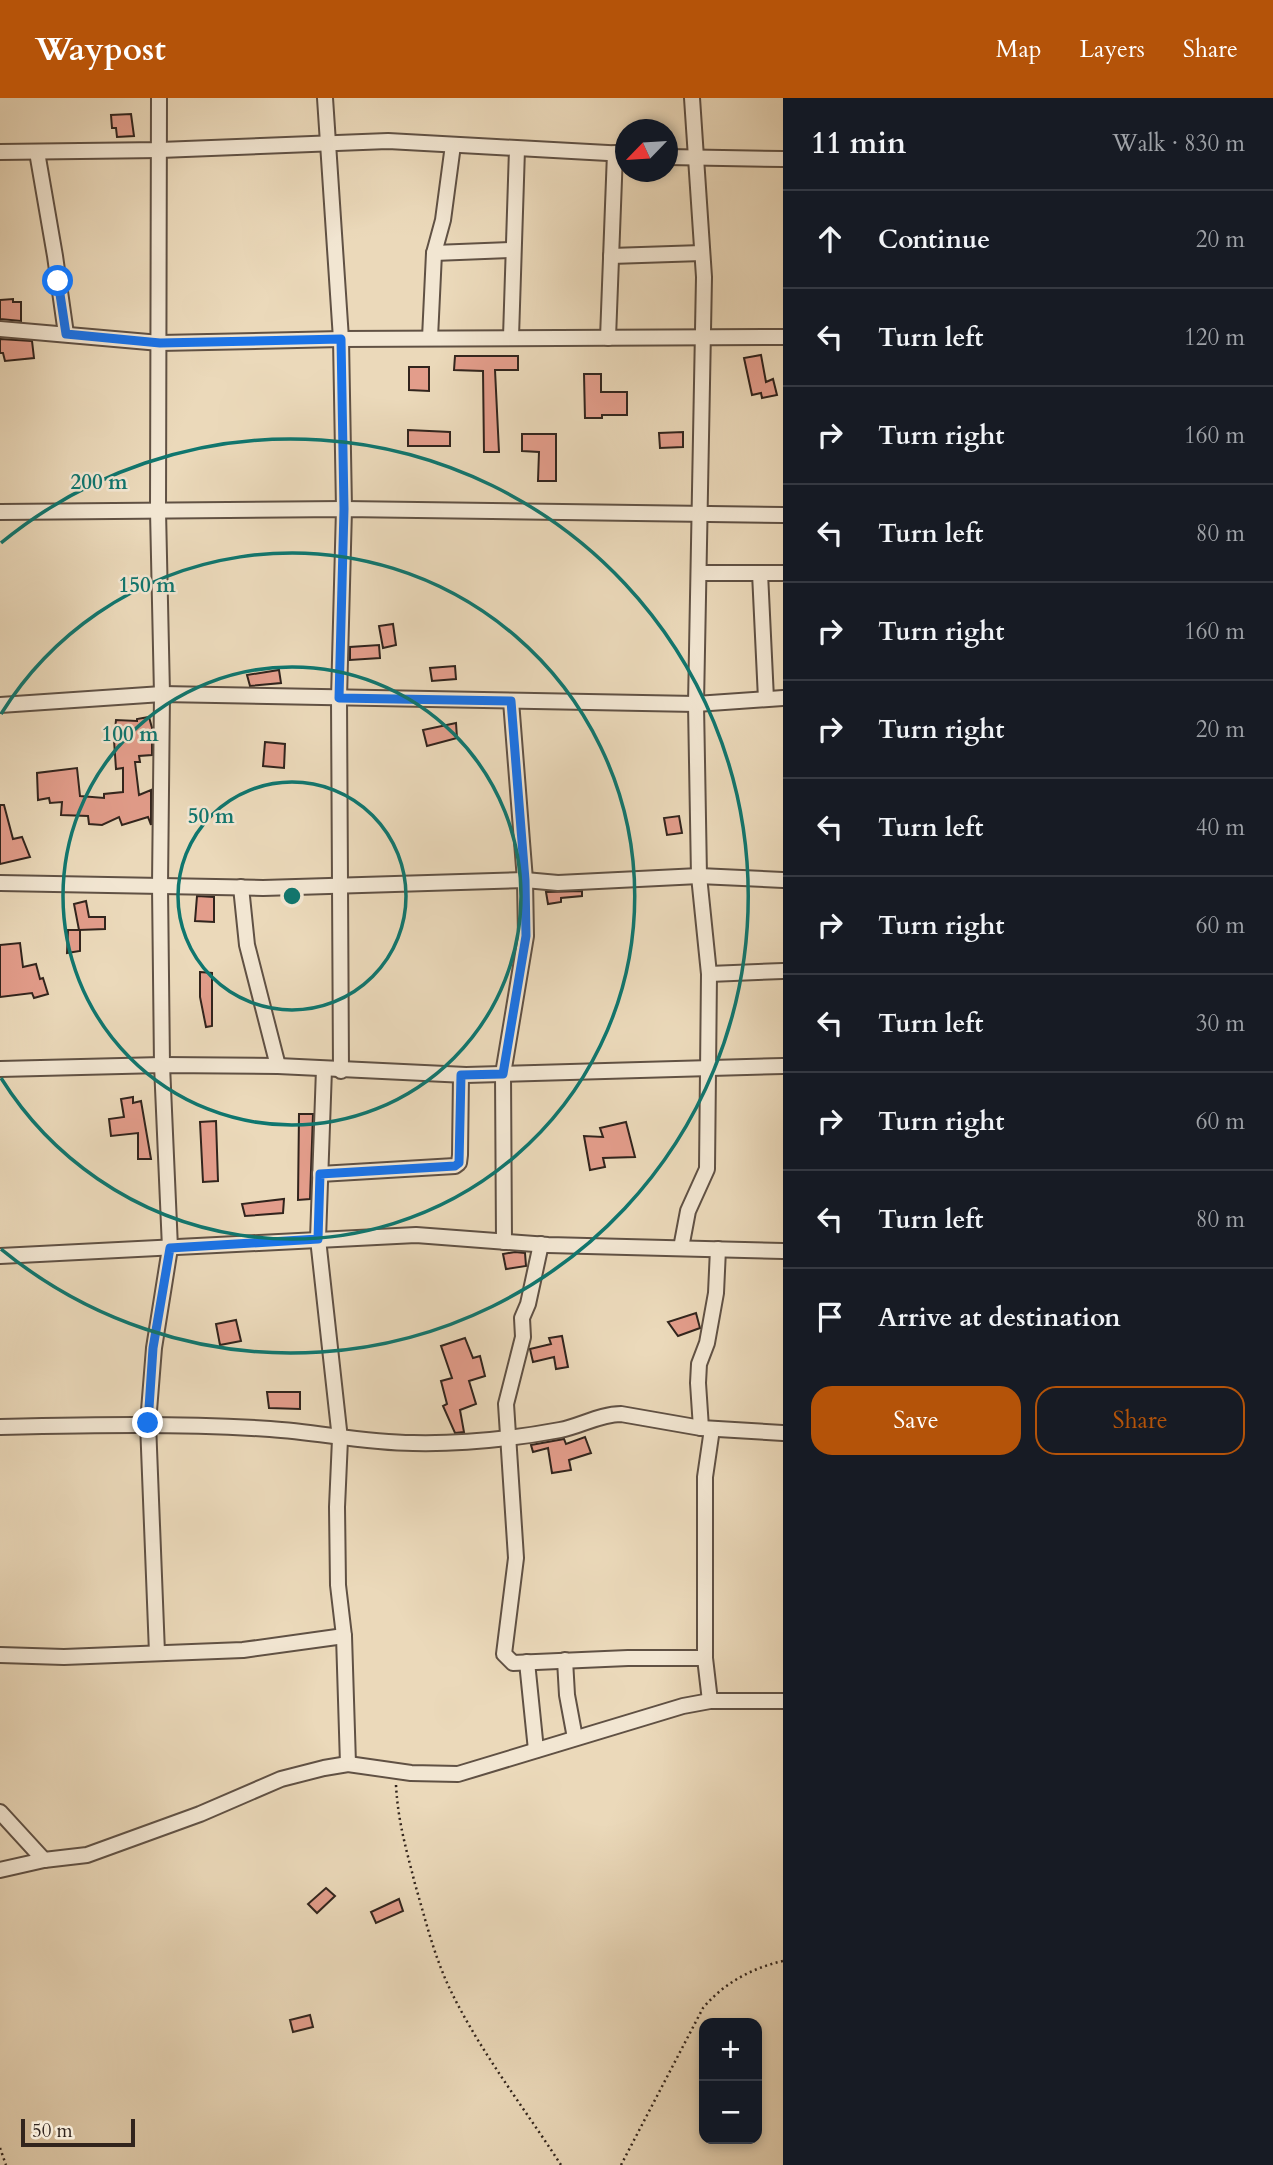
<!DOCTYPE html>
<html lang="en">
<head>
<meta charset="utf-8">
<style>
	:root { --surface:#171b24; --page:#242831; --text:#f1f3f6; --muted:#9ea1a6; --line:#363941; --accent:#b45309 }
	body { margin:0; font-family:Cardo,serif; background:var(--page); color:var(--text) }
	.controls { position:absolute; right:21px; bottom:21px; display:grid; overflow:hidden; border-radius:14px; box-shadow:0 4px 10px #0003 }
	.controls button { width:63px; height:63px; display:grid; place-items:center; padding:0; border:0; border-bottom:2px solid var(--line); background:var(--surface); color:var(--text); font:35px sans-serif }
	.compass { position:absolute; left:615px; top:21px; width:63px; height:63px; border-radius:50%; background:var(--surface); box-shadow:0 4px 10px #0003; rotate:245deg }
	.scale { position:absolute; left:21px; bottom:18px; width:114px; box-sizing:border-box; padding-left:7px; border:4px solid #31241d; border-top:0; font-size:19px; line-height:24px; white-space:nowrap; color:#31241d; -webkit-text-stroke:5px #f2e6d2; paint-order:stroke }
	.stop { position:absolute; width:21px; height:21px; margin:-16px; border:5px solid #1a73e8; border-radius:50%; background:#fff }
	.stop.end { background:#1a73e8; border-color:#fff; box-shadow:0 2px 7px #0008 }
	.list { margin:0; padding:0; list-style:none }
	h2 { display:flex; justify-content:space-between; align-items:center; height:91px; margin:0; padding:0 28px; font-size:30px }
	h2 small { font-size:23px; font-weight:400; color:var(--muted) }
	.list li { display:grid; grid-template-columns:46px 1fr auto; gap:21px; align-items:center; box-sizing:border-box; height:98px; padding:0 28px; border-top:2px solid var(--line) }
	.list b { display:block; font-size:26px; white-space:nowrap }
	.list em { font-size:23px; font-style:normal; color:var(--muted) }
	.actions { display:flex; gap:14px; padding:21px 28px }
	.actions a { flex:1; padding:16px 0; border:2px solid var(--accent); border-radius:21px; text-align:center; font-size:24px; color:var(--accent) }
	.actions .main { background:var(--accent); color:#fff }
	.icon { flex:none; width:38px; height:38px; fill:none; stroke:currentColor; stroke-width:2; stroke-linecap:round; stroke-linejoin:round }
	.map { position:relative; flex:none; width:783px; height:2067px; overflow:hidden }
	header { display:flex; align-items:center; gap:42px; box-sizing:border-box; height:98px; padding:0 35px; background:var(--accent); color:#fff }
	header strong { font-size:33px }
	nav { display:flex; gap:38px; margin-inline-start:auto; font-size:24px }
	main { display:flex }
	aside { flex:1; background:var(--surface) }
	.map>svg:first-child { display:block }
	.building { fill:#e39d8b; stroke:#31241d; stroke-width:2 }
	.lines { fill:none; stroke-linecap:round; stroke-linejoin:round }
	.minor-casing { stroke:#605144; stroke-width:18 }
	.path { stroke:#31241d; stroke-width:2.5; stroke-dasharray:2 3.5; stroke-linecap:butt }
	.minor { stroke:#f2e6d2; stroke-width:14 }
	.route { stroke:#1a73e8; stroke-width:9 }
	.ring { fill:none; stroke:#0f766e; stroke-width:3.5 }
	.centre { fill:#0f766e; stroke:#f2e6d2; stroke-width:3.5 }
	.ring-label { font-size:21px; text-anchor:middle; font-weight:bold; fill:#0f766e; stroke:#f2e6d2; stroke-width:5; stroke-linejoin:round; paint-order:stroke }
</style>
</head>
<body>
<header>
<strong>Waypost</strong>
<nav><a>Map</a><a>Layers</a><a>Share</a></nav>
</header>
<main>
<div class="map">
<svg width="783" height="2067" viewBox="0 0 783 2067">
	<rect width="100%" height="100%" fill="#ebd9ba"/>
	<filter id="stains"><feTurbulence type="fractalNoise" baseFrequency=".00286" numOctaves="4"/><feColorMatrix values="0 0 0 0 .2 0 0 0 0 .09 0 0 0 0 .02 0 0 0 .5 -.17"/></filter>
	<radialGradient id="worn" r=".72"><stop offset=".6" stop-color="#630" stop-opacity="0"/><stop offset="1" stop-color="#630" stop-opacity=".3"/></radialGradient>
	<g class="building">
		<path d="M131,16L134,38L117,39L116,30H112L111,17Z"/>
		<path d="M13,201V204H21V223L0,221V202Z"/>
		<path d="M0,241L32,243L34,260L5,263L3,255H0Z"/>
		<path d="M761,257L766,284L773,281L777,297L762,300L761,295L752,297L744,260Z"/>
		<path d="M455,258H518V272H495L499,354H484L483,273L454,272Z"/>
		<path d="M409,269H429V293L409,292Z"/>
		<path d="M584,276H601V294H627V317H602V320H585Z"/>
		<path d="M408,332L450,334V348H408Z"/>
		<path d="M683,334V349L660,350L659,335Z"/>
		<path d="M522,336H556V383H538L539,354L522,353Z"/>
		<path d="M393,526L396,547L383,550L379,528Z"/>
		<path d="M379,547L380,560L350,562V549Z"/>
		<path d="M455,568L456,581L432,583L430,570Z"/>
		<path d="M279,572L281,585L250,588L247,577Z"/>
		<path d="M149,619L152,630V657L139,658L140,664H135L139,697L151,692V727L148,719L122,727L119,719L102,727L89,726L88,718L61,717L62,704L50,705L49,700L38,702L37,675L77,670L80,698L104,700V696L123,694V670L116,671L114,642L116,622L137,623V621Z"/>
		<path d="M456,625L457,640L427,648L423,632Z"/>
		<path d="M265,644L285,646L284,670L263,668Z"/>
		<path d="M0,707H4L13,741L22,739L30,759L0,766Z"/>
		<path d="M679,718L682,735L667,737L664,720Z"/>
		<path d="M582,793V798L561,800V804L548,806L546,794Z"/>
		<path d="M197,798L214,799V824L195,823Z"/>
		<path d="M86,803L89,819H105V831L79,832L74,806Z"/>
		<path d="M68,832H80V853L67,855Z"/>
		<path d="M20,845L23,869L36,866L40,881L43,880L48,896L34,900L32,895L0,899V847Z"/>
		<path d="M200,874L212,875V928L206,929L200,899Z"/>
		<path d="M133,999V1005L141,1003L151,1061H138V1035L111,1038L109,1021L124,1019L121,1001Z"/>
		<path d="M299,1016H313L310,1101L298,1102Z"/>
		<path d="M216,1023L218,1083L203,1084L200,1024Z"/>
		<path d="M626,1024L635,1059L603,1060L605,1069L590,1072L584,1038L603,1039L600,1030Z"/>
		<path d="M284,1101L283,1115L245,1118L242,1106Z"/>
		<path d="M515,1154L525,1155L526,1168L506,1171L503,1156Z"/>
		<path d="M696,1215L700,1230L678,1238L668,1224Z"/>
		<path d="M236,1222L241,1243L220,1247L216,1226Z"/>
		<path d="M562,1238L568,1269L556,1271L554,1259L533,1264L530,1251L551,1246L549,1240Z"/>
		<path d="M465,1240L473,1260L480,1258L485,1278L469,1283L476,1306L460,1312L464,1334L455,1335L443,1308L447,1306L441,1283L452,1280L441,1248Z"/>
		<path d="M267,1294H300V1311L269,1310Z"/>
		<path d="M585,1339L591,1355L569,1362L571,1372L552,1375L548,1350L533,1354L531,1347L564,1341L566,1346Z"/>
		<path d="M326,1790L335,1798L317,1815L308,1806Z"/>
		<path d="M399,1801L403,1813L376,1825L371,1814Z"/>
		<path d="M310,1917L313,1929L293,1934L290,1922Z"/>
	</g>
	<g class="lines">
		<defs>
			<g id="minor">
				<path d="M325,0L341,241L344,411L339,600L341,973"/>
				<path d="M0,54L160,52L388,43L626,56"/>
				<path d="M37,54L55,158L66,236"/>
				<path d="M668,59L783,61"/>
				<path d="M434,155L513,152"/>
				<path d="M611,158L702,155"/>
				<path d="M0,231L160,245L341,241L783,239"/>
				<path d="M511,239L517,51"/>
				<path d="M430,240L434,155L443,122L453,47"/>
				<path d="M608,240L615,55"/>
				<path d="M0,414L344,411L783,417"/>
				<path d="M700,475H783"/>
				<path d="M760,475L766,601"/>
				<path d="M0,607L162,596L696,606L783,600"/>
				<path d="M0,785L263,790L525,782L558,785L699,778L783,782"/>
				<path d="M241,789L247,847L278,968"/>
				<path d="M709,876L783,873"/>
				<path d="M0,971L162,967L278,968L466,977L783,968"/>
				<path d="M324,971L318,1141L340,1341L337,1409L338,1487L344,1538L348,1666"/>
				<path d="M320,1076L455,1068L459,1065L460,1057L461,977"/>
				<path d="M504,1144L503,976L526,838L525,782L511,603"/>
				<path d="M541,1146L528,1206L522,1220L523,1239L506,1306L516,1460L504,1556L513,1565L628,1560H705"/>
				<path d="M681,1150L688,1113L707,1071L709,876L699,778L696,606L704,179L692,0"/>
				<path d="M0,1158L416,1137L548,1147L783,1153"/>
				<path d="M0,1329C90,1327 180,1325 270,1331C318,1334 365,1345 413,1345C462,1346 512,1341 560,1332C581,1328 600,1316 621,1316L701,1330L783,1335"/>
				<path d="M701,1330L698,1285L699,1266L707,1245L716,1195L718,1151"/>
				<path d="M157,1555L148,1325L154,1250L170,1150L162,967L160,788L162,596L158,413L159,0"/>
				<path d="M0,1557L64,1559L243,1552L344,1538"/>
				<path d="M565,1562L567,1597L575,1640"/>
				<path d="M527,1564L536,1652"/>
				<path d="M710,1603L705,1560V1379L712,1331"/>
				<path d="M0,1714L44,1762"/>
				<path d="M0,1772L44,1762L87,1757L200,1716L281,1681L324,1670L348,1666L411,1675L458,1676L683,1608L710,1603H783"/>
			</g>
		</defs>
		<use href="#minor" class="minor-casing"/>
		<g class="path">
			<path d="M396,1687C398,1724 406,1750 415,1786C425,1820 433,1854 448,1887C478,1951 523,2008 561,2067"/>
			<path d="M0,2050L6,2067"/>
			<path d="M621,2067L703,1910C724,1885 752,1870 783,1863"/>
		</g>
		<use href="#minor" class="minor"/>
	</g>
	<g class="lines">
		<path class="route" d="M58,183L66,236L160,245L341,241L344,411L339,600L511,603L525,782L526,838L503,976L461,977L459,1065L455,1068L320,1076L318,1141L170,1150L153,1250L148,1325"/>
	</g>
	<g class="ring">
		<circle cx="292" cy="798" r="114"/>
		<circle cx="292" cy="798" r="229"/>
		<path d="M1 616A343 343 0 1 1 1 980"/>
		<path d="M1 445A457 457 0 1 1 1 1151"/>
	</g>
	<circle cx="292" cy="798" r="10" class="centre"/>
	<g class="ring-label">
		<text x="99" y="391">200 m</text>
		<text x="147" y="494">150 m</text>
		<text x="130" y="643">100 m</text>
		<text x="211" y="725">50 m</text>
	</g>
	<rect width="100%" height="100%" filter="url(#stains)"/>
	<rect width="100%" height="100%" fill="url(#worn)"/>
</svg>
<div class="controls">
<button>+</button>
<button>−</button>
</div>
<svg class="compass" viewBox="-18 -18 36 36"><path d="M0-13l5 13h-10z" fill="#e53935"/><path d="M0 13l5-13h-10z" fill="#9ea1a6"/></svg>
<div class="scale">50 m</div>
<div class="stop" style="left:58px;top:183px"></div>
<div class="stop end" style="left:148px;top:1325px"></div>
</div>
<aside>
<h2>11 min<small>Walk · 830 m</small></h2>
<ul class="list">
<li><svg class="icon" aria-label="ahead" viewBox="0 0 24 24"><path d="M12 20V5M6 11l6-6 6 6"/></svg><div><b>Continue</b></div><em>20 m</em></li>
<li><svg class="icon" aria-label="left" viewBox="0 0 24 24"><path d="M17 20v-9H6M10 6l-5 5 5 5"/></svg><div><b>Turn left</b></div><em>120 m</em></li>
<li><svg class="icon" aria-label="right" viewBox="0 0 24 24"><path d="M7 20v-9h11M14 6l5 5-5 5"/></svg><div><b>Turn right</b></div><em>160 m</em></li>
<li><svg class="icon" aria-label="left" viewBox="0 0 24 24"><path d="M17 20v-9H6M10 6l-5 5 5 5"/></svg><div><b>Turn left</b></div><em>80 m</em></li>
<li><svg class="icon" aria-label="right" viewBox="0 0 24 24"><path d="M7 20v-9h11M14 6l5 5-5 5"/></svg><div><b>Turn right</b></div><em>160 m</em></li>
<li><svg class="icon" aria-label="right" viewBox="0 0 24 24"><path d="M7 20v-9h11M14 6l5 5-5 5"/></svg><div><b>Turn right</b></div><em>20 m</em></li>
<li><svg class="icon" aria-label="left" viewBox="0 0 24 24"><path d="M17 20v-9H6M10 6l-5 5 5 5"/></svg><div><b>Turn left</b></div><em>40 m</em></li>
<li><svg class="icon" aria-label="right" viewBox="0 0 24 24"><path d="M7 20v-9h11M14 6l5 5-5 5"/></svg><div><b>Turn right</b></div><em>60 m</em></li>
<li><svg class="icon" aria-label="left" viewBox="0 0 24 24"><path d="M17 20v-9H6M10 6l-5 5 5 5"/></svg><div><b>Turn left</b></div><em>30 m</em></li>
<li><svg class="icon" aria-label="right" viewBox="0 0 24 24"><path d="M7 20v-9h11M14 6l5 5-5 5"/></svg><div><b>Turn right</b></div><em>60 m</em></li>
<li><svg class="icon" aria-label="left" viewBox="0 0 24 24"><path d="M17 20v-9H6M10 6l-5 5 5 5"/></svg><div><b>Turn left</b></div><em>80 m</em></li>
<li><svg class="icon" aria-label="arrive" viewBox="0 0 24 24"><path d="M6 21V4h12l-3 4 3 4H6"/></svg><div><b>Arrive at destination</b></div></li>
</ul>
<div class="actions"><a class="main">Save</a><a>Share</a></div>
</aside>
</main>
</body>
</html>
